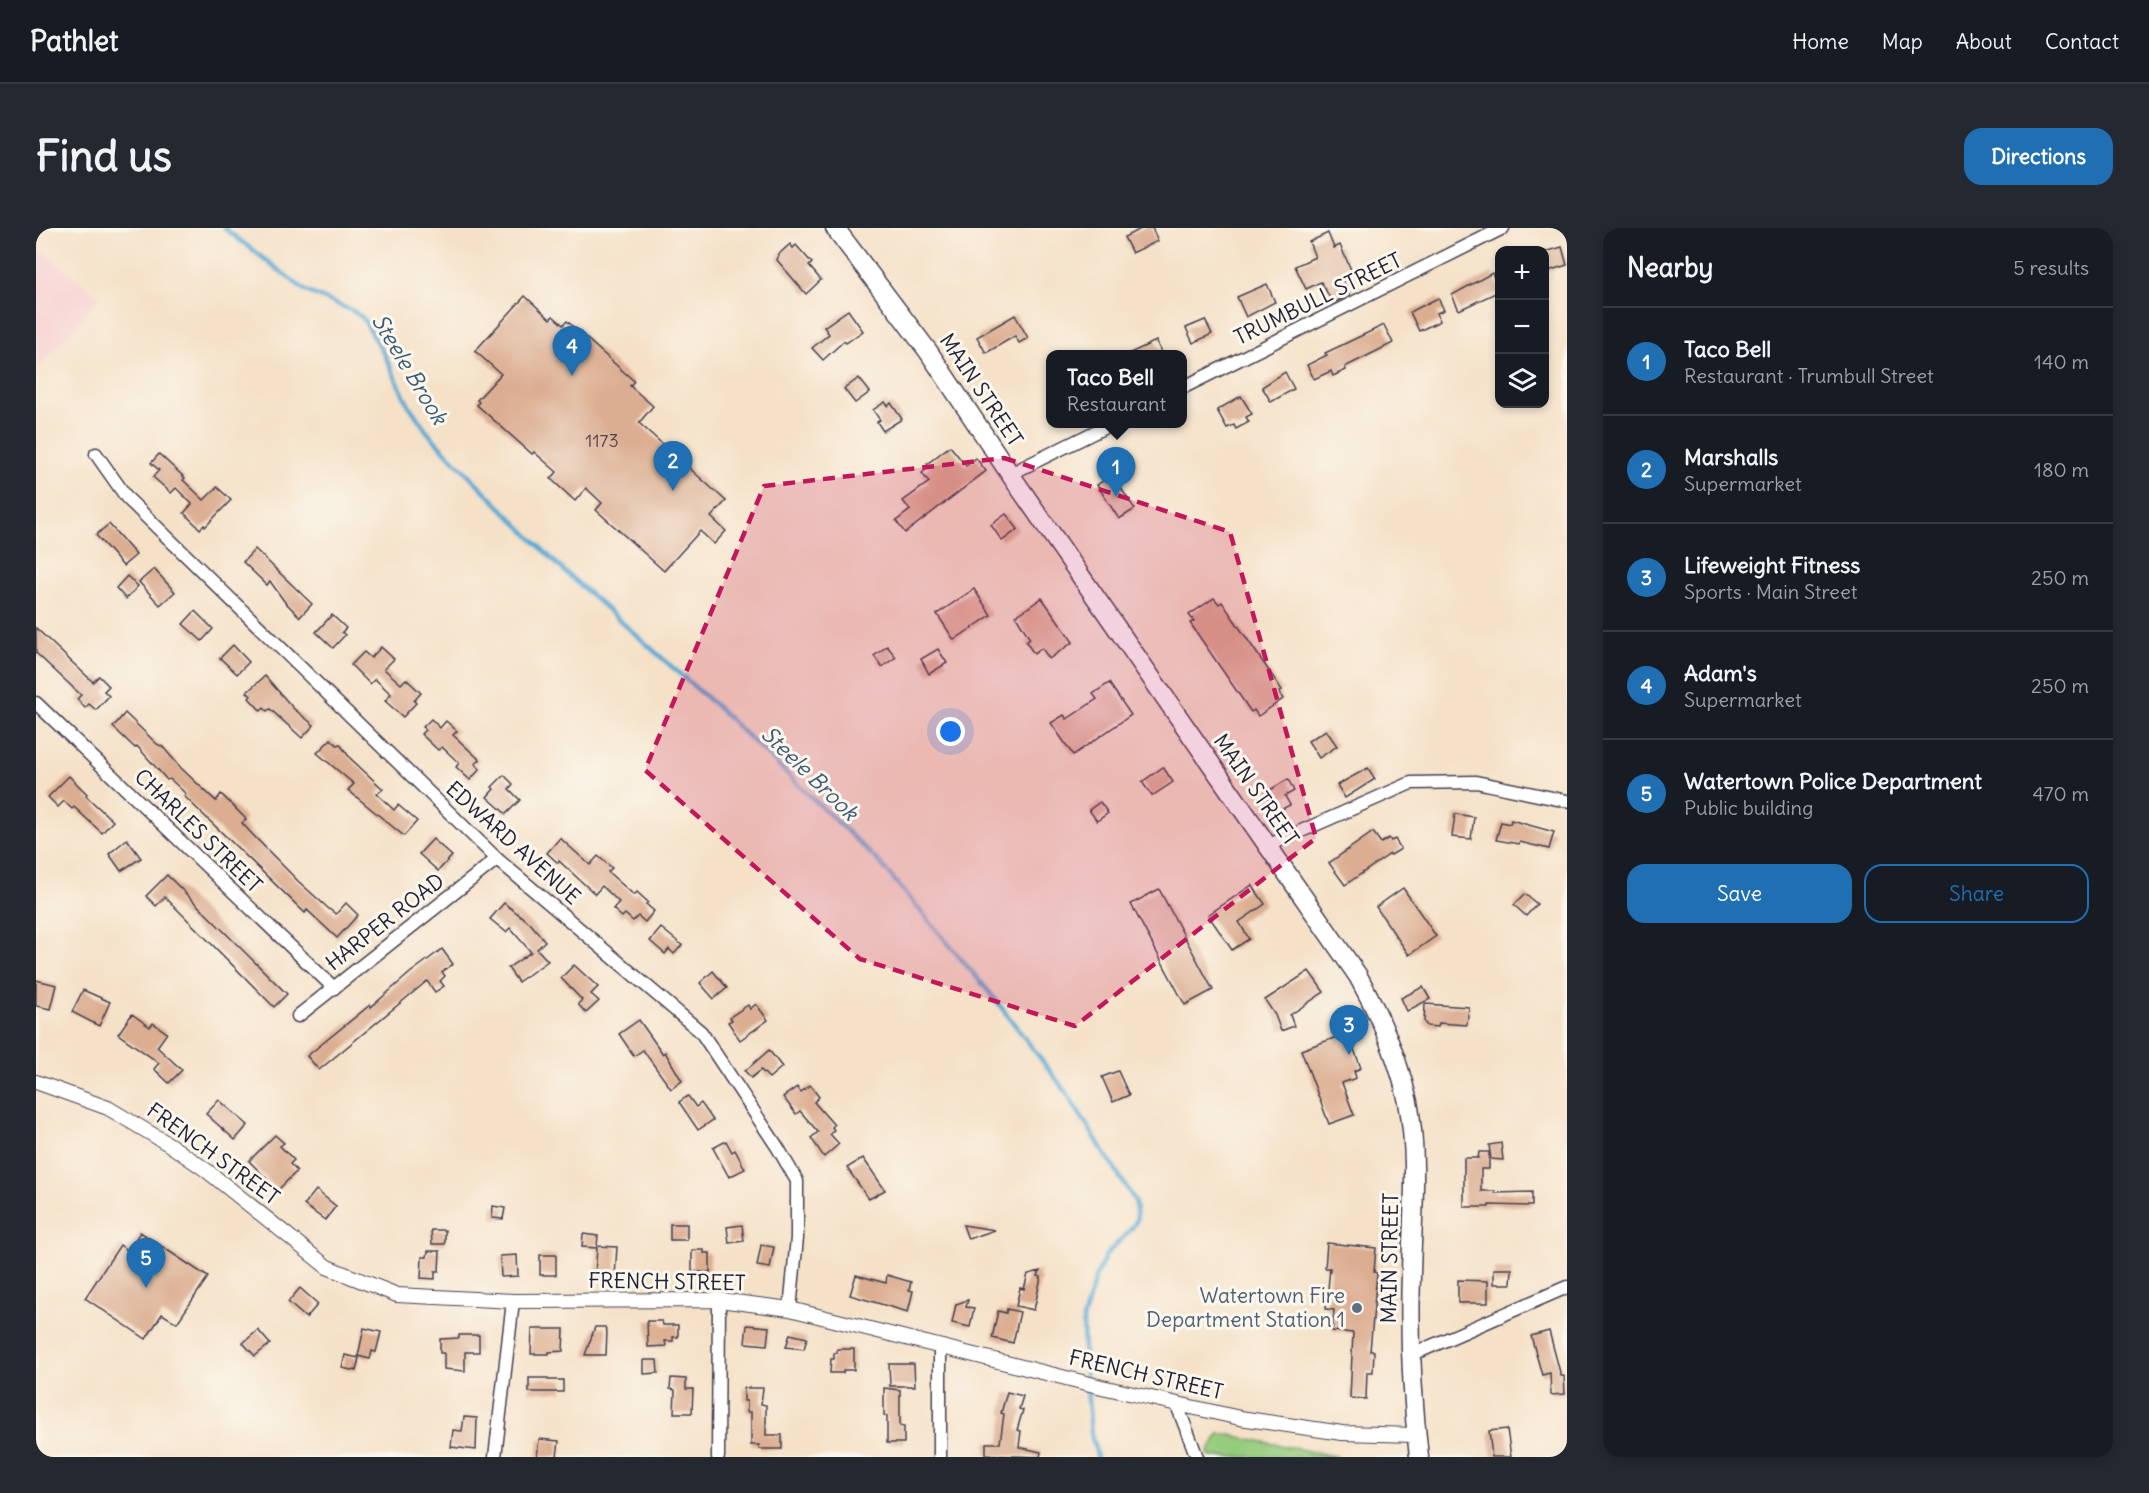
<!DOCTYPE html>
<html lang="en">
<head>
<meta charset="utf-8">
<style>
	:root { --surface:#171b24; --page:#242831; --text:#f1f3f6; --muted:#9ea1a6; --line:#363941; --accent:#1f6fb2 }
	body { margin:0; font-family:Delius,sans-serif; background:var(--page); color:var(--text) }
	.controls { position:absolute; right:18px; top:18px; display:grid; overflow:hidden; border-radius:12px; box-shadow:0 3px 9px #0003 }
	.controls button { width:54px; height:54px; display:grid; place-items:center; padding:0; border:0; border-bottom:2px solid var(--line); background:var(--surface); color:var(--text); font:30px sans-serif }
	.you { position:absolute; left:915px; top:504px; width:21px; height:21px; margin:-15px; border:4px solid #fff; border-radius:50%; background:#1a73e8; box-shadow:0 0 0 9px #1a73e833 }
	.badge { display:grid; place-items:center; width:39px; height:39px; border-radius:50%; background:var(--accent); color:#fff; font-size:20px; font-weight:700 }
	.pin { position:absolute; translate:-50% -50px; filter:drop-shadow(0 2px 3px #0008) }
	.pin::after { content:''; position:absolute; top:32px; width:21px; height:18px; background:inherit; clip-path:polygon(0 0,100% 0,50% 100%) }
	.popup { position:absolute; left:1010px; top:122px; width:141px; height:78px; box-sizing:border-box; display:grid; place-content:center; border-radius:12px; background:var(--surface); filter:drop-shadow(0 2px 4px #0005); font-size:20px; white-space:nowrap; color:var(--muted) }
	.popup b { font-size:22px; color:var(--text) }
	.popup::after { content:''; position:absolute; left:50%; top:100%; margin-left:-12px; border:12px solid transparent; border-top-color:var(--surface) }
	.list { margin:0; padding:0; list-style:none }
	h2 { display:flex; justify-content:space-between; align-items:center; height:78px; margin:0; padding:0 24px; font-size:26px }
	h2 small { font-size:20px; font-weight:400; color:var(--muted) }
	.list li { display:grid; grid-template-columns:39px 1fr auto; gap:18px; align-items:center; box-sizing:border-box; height:108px; padding:0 24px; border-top:2px solid var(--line) }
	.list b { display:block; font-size:22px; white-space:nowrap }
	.list p { margin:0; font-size:20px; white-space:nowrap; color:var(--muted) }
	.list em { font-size:20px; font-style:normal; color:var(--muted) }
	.actions { display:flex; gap:12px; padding:18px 24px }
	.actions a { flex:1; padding:14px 0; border:2px solid var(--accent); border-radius:18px; text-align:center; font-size:21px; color:var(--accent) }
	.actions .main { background:var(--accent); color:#fff }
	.icon { flex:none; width:33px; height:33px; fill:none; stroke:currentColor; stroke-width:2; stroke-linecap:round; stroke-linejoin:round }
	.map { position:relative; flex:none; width:1531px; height:1229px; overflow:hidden; border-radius:18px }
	header { display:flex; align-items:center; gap:36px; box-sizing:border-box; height:84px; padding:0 30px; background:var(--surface); border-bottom:2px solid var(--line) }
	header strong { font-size:28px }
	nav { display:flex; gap:33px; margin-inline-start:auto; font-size:21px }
	.intro { display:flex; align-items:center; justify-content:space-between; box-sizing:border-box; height:144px; padding:0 36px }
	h1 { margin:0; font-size:42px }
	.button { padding:15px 27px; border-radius:18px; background:var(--accent); color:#fff; font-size:21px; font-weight:700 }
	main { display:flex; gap:36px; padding:0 36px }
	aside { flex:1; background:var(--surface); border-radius:18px; box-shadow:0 3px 9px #0003 }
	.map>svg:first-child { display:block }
	.built { fill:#f7cfd1 }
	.green { fill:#96cc7d; stroke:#5c775c; stroke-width:1.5 }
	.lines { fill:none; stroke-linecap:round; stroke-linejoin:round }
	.stream { stroke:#59a8d3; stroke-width:4.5 }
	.building { fill:#dbad91 }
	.minor-casing { stroke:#423f50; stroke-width:15 }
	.tertiary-casing { stroke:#423f50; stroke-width:16 }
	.primary-casing { stroke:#423f50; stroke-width:21 }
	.minor { stroke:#fff; stroke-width:12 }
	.tertiary { stroke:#fff; stroke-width:14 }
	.primary { stroke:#fff; stroke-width:18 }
	.marked { fill:#c2185b; fill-opacity:0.2; stroke:#c2185b; stroke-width:4.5; stroke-dasharray:12 8; stroke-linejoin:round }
	.service-dot { fill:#5c6f8a; stroke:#fbf7ec; stroke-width:2 }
	.labels { text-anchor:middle; stroke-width:6; stroke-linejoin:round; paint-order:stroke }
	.number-label { font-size:18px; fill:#504550 }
	.street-label { font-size:21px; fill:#22223b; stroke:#fbf7ec }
	.service-label { font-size:21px; fill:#4e5e75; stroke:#fbf7ec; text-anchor:end }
	.water-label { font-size:22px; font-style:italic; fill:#385878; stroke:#fbf7ec }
</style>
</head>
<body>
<header>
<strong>Pathlet</strong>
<nav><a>Home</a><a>Map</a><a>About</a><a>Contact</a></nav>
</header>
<div class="intro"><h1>Find us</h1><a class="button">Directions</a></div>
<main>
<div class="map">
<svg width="1531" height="1229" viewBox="0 0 1531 1229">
	<rect width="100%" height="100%" fill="#fbf7ec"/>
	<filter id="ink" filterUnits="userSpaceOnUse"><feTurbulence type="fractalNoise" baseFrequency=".0167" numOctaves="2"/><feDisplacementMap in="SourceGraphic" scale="12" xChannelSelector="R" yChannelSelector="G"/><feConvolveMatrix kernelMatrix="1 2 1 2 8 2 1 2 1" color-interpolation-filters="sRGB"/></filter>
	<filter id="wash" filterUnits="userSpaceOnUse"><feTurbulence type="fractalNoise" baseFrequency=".008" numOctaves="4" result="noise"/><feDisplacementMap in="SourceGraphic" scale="24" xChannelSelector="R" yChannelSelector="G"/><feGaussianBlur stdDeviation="1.35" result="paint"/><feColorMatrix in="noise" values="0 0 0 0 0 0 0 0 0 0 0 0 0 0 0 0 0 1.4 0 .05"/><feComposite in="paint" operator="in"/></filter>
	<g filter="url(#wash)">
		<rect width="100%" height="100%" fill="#f5e1c8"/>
		<path class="built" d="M0,19L64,69L0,142Z"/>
		<path class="green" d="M1184,1205L1303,1229H1174L1172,1224Z"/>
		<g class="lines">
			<path class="stream" d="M188,0L270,63L317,83L327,90L349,128L372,176L392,205L409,223L527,342L679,477L844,635L959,771L1030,864L1099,973L1101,992L1095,1001L1070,1027L1059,1050L1047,1091L1048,1126L1055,1205L1061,1229"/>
		</g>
		<g id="blocks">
			<g class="building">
				<path d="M1107,0H1116L1122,13L1096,25L1088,9Z"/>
				<path d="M1292,5L1298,20L1304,17L1316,44L1305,49L1314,67L1297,75L1285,54L1270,61L1259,38L1279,29L1273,14Z"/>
				<path d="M754,16L757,20L760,17L776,35L773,38L785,52L770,66L741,32L743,26Z"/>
				<path d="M1526,19L1531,37L1509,44V24Z"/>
				<path d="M1456,45L1464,63L1423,82L1416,67Z"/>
				<path d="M1231,56L1239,74L1210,89L1201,69Z"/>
				<path d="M489,68L514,91L517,88L527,97L531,93L598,153L594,158L617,178L603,195L690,273L675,289L690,303L678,316L664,303L628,343L560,282L566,275L550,260L539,273L515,251L521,244L498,224L496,226L441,177L443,174L441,172L465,146L439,123Z"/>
				<path d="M1402,70L1408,82L1401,85L1404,93L1383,103L1374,84Z"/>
				<path d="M812,82L827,103L810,115L808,113L787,132L776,120L793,106L788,99Z"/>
				<path d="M979,87L992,110L983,115L979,108L950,125L941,109Z"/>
				<path d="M1169,92L1176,106L1157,115L1150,100Z"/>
				<path d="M1348,97L1357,115L1309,139L1310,142L1297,148L1295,143L1278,151L1271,137L1291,127L1289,125Z"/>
				<path d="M1120,113L1126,126H1092Z"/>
				<path d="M1249,144L1258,161L1235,174L1226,159Z"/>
				<path d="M823,150L834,164L819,175L808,161Z"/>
				<path d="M1205,168L1216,186L1210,189L1213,194L1200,201L1198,197L1191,200L1181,182Z"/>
				<path d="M849,174L852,178L855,175L866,191L847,203L841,194L844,192L837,182Z"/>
				<path d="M914,218L930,238L940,230L950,243L869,305L860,293L874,282L867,273L893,254L886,245L893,239L891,236Z"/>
				<path d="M123,226L149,250L147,252L168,272L181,259L195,272L169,299L168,297L164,301L148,285L156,276L140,260L135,265L117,249L123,242L115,235Z"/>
				<path d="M1076,247L1099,281L1083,291L1061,257Z"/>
				<path d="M970,286L982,301L966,313L955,297Z"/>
				<path d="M73,296L100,327L87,338L60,307Z"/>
				<path d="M219,321L276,376L264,389L248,373L234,353L231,357L207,334Z"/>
				<path d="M118,341L139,364L124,377L103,354Z"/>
				<path d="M91,348L102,358L90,371L80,360Z"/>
				<path d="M938,361L955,387L918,412L901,386Z"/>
				<path d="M1006,370L1037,414L1013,431L1006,420L998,426L990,414L994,411L980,388Z"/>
				<path d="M1178,370L1183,376L1186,374L1246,462L1243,464L1247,471L1222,488L1218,482L1215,484L1154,395L1158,393L1153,387Z"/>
				<path d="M159,383L177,401L166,413L147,396Z"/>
				<path d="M296,387L310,400L306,404L309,407L297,420L280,404Z"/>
				<path d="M0,400L57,454L63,448L73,458L68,463L73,468L60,482L53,476L49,480L41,471L45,467L0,425Z"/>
				<path d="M197,417L213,434L201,446L184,430Z"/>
				<path d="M851,418L860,429L846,439L838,428Z"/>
				<path d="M345,419L358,431L348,441L365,456L370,451L385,465L378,473L380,475L367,489L349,473L355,466L339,451L334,456L315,437L328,424L335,430Z"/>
				<path d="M902,421L911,435L893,446L885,431Z"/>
				<path d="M229,448L258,481L278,497L266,510L234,481L231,483L228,480L225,483L213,470L215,468L211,464Z"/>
				<path d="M1073,455L1095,487L1037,527L1015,495L1028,487L1031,491L1061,471L1057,466Z"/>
				<path d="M89,485L121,516L127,519L145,540L180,573L185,566L210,591L206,595L216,606L262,653L293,681L300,686L310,675L322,687L301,710L271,682L269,685L148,568L150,566L134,551L131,552L101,518L99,520L77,499Z"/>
				<path d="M395,491L404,500L410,493L421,503L417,507L444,532L439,536L444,541L434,552L420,539L423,535L406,519L402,522L385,506L389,502L387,499Z"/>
				<path d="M1290,502L1301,518L1283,530L1272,513Z"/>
				<path d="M295,511L301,517L304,516L314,530L347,561L341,566L358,582L362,577L381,593L368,608L312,562L318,556L281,525Z"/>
				<path d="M1127,539L1137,554L1116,568L1106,554Z"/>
				<path d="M1332,540L1339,551L1309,570L1301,557Z"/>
				<path d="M468,547L477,556L473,561L484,572L470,586L451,569L458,561L456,559Z"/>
				<path d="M33,548L51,566L50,568L77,593L66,605L38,579L36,581L28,573L22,579L12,569Z"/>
				<path d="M1252,551L1258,563L1249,568L1254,577L1240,584L1229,565Z"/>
				<path d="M1064,574L1072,585L1061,593L1053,582Z"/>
				<path d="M1419,586L1438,589L1435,611L1416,609Z"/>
				<path d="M1475,592L1518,604L1513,621L1484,614L1483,616L1460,612L1465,594L1474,596Z"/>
				<path d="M1337,604L1345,615L1353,610L1355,613L1359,611L1365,621L1355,627L1354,626L1309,657L1293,635Z"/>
				<path d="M524,610L554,637L562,628L576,640L572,644L598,667L601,664L612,674L610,676L618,683L609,694L602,688L597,693L589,686L586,689L577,681L583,674L566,658L559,666L523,633L522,635L511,625Z"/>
				<path d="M91,611L105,630L85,643L73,626Z"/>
				<path d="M397,611L416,628L402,643L383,626Z"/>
				<path d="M131,647L251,766L238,779L129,669L120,678L110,668Z"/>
				<path d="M1216,657L1229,676L1203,694L1213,711L1196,722L1172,687Z"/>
				<path d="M1367,660L1400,708L1373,727L1340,679Z"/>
				<path d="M1123,661L1177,762L1149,777L1095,676Z"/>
				<path d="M1489,666L1501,676L1490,688L1478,677Z"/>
				<path d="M468,675L494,695L509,713L501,721L512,733L482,754L472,740L495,724L474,700L470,704L454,691Z"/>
				<path d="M625,700L646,717L638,726L633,721L629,726L614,713Z"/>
				<path d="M406,721L417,736L406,744L409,748L404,753L408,758L399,764L391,753L283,842L271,828L334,777L335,779L374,745Z"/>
				<path d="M538,737L562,759L555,766L563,773L550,785L542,776L546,772L525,750Z"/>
				<path d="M677,743L691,760L678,771L664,755Z"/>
				<path d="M1273,743L1288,764L1254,787L1258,798L1245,803L1239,787L1229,772Z"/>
				<path d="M0,752L21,757L15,781L0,778Z"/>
				<path d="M1387,759L1394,771L1371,783L1365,770Z"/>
				<path d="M47,762L74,774L63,798L36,784Z"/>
				<path d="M720,776L732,792L704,812L692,794L696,792L694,789L712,777L714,781Z"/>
				<path d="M1389,776L1433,779L1431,797L1403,795L1402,799L1391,798L1388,794Z"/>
				<path d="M96,786L114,799L117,795L131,805L121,819L146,842L133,855L118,841L123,835L82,806Z"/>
				<path d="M603,792L627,826L629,824L646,853L635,861L607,822L598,828L583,806Z"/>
				<path d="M1304,808L1307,816L1315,813L1325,840L1318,843L1320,850L1306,855L1318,887L1293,896L1265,822Z"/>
				<path d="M733,822L746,839L733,850L725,842L715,850L709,843Z"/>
				<path d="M1082,843L1093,867L1077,874L1066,849Z"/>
				<path d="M774,857L783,869L778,874L798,897L796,899L798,902L794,906L803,916L788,929L775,910L782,904L764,883L760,886L747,869L761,859L765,864Z"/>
				<path d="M652,868L660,879L665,875L677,892L662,902L643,874Z"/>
				<path d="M183,872L212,897L199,912L170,886Z"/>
				<path d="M239,907L248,915L244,918L258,932L254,936L261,943L242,962L213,933Z"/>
				<path d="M690,913L696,924L699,922L709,941L693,949L677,920Z"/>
				<path d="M1465,915L1467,932L1455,931L1453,917Z"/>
				<path d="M1443,924H1453V941H1445V963H1459V965L1496,964V978L1453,977V979H1428V930H1442Z"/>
				<path d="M827,930L849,962L833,971L811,940Z"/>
				<path d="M280,962L300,978L289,992L268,977Z"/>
				<path d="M457,978L469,980L467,991L456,990Z"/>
				<rect x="634" y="996" width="17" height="16"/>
				<path d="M706,997L708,1013L693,1015L691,999Z"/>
				<path d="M927,997L959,1002L932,1011Z"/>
				<path d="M395,1002H409V1016H396Z"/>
				<path d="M104,1004L172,1049L141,1095L126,1086L110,1111L49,1070L84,1017L92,1023Z"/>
				<path d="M547,1006L562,1008L561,1018L581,1019L579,1049L559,1047L561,1020L546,1019Z"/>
				<path d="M1291,1015L1340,1020L1338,1044L1341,1045L1334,1123H1338L1337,1144H1331L1330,1171L1314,1170L1317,1105L1296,1103L1298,1082L1290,1081L1294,1040H1289Z"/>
				<path d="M725,1017L738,1019L734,1040L721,1038Z"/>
				<path d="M656,1022H668V1025H674V1044H656Z"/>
				<path d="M392,1023H404L403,1043H399V1051L385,1050L386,1029H391Z"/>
				<path d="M481,1027L482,1048L465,1049L464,1028Z"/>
				<rect x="504" y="1027" width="16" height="20"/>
				<path d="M1458,1041H1476L1475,1056H1458Z"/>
				<path d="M1004,1043L1002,1048L1005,1049L998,1082L980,1078L984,1060L988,1061L992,1046Z"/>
				<path d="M820,1047L850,1055L851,1047L875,1054L873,1062L877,1063L872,1084L814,1067Z"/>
				<path d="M1422,1052L1452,1053V1075H1422Z"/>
				<path d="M264,1060L282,1076L270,1090L252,1074Z"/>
				<path d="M932,1072L930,1079L938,1080L934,1099L916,1095L920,1076Z"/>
				<path d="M971,1081L984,1084L977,1115L956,1110L962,1083L970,1085Z"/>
				<path d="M611,1093H626L627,1097H642V1109H637V1113H629L630,1118L612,1119Z"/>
				<path d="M711,1097L733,1099L731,1117L709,1115Z"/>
				<path d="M559,1099H569L571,1104L570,1127H549Z"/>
				<path d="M328,1100L345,1104L340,1124L336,1123L334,1131L322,1128Z"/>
				<path d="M496,1101H528L527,1123L513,1124V1126H495Z"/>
				<path d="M222,1102L234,1116L219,1128L207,1115Z"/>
				<path d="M1513,1103L1525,1148H1528L1529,1166L1515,1167L1514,1145L1506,1147L1495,1108Z"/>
				<path d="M754,1106L771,1110L768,1121L750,1119Z"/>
				<path d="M423,1107H443V1124H429V1143L408,1141V1125H404V1111L423,1110Z"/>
				<path d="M801,1121H818V1142H807V1145H794L795,1131H798V1125H801Z"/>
				<path d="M309,1127L323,1130L320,1143L306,1140Z"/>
				<path d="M608,1132H621L622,1145L608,1146Z"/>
				<path d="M853,1136H878L879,1158H854Z"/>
				<path d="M493,1150H512V1152H527V1164H493Z"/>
				<path d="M635,1150L650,1151V1161H657L656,1185H638L639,1162L634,1161Z"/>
				<path d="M708,1160H727L725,1176L730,1177V1207H746V1221H723V1217H715V1184H711V1173H708Z"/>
				<path d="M848,1160L864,1162V1198L868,1199V1215H851V1188H848Z"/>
				<path d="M971,1164L987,1168L983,1181L987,1182L981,1202L985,1203L983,1219L1005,1224L1004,1229L950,1227V1215H964L968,1186L965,1185Z"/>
				<path d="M428,1189L441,1190L440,1222L415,1219L417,1202L426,1203Z"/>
				<path d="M1471,1201L1475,1229H1456L1453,1203Z"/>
				<path d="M503,1211L523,1213L521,1229H501Z"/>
			</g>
		</g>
	</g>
	<g filter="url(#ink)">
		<use href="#blocks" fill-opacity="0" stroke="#423f50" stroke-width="1.5"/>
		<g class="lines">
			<defs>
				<g id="minor">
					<path d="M1146,160L1467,0"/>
					<path d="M60,226L91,270L461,631L665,804L742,920L761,953V1010L754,1081"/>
					<path d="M974,246L1075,196"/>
					<path d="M0,475L298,760"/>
					<path d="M1231,618L1375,555L1440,554L1531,573"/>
					<path d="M262,788L461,631"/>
					<path d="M1375,1127L1531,1059"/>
					<path d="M1141,1177L1161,1229"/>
					<path d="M459,1229L477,1073"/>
					<path d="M682,1229L683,1072"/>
					<path d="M904,1229V1119"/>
				</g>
				<path id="tertiary" d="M0,854L72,880L134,917L170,942L291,1039L361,1067L477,1073L683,1072L754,1081L1066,1159L1204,1190L1306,1205L1380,1207"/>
				<path id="primary" d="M799,0L892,123L974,246L1322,748C1344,788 1362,829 1372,874C1383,931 1376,990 1375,1047C1373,1108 1376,1169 1383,1229"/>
			</defs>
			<use href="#minor" class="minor-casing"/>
			<use href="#tertiary" class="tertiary-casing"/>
			<use href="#primary" class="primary-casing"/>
			<use href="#minor" class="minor"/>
			<use href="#tertiary" class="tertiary"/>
			<use href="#primary" class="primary"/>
		</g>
	</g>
	<path class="marked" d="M968,230L1194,304L1280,610L1039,798L824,731L609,542L728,258Z"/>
	<circle class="service-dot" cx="1321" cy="1080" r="6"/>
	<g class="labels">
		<g class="number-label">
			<text x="566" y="219">1173</text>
		</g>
		<g class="street-label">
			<text transform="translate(1282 71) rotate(-26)" y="7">TRUMBULL STREET</text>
			<text transform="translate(945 162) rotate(56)" y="7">MAIN STREET</text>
			<text transform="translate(1220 562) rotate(55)" y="7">MAIN STREET</text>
			<text transform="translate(162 603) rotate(44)" y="7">CHARLES STREET</text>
			<text transform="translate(477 615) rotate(42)" y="7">EDWARD AVENUE</text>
			<text transform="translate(349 694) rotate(-38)" y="7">HARPER ROAD</text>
			<text transform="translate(177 926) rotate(36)" y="7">FRENCH STREET</text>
			<text transform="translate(1354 1030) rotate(-89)" y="7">MAIN STREET</text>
			<text transform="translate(631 1054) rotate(1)" y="7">FRENCH STREET</text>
			<text transform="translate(1110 1147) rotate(13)" y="7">FRENCH STREET</text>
		</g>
		<g class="service-label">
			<text x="1309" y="1075">Watertown Fire<tspan x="1309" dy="24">Department Station 1</tspan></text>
		</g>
		<g class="water-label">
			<text transform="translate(374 141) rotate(59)" y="8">Steele Brook</text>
			<text transform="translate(774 545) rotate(44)" y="8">Steele Brook</text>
		</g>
	</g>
</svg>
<div class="controls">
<button>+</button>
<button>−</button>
<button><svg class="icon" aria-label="layers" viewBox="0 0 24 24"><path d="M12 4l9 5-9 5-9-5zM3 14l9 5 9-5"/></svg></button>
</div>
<div class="you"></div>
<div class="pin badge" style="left:1080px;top:269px">1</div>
<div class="popup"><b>Taco Bell</b>Restaurant</div>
<div class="pin badge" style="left:637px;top:263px">2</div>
<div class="pin badge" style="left:1313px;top:827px">3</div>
<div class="pin badge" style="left:536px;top:148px">4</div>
<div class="pin badge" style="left:110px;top:1060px">5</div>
</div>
<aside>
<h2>Nearby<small>5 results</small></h2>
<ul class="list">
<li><span class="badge">1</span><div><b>Taco Bell</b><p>Restaurant · Trumbull Street</p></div><em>140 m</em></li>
<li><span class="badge">2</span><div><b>Marshalls</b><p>Supermarket</p></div><em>180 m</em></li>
<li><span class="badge">3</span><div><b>Lifeweight Fitness</b><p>Sports · Main Street</p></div><em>250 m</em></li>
<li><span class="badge">4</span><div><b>Adam's</b><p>Supermarket</p></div><em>250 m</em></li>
<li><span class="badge">5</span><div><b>Watertown Police Department</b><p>Public building</p></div><em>470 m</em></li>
</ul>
<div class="actions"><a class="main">Save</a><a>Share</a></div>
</aside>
</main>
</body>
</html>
